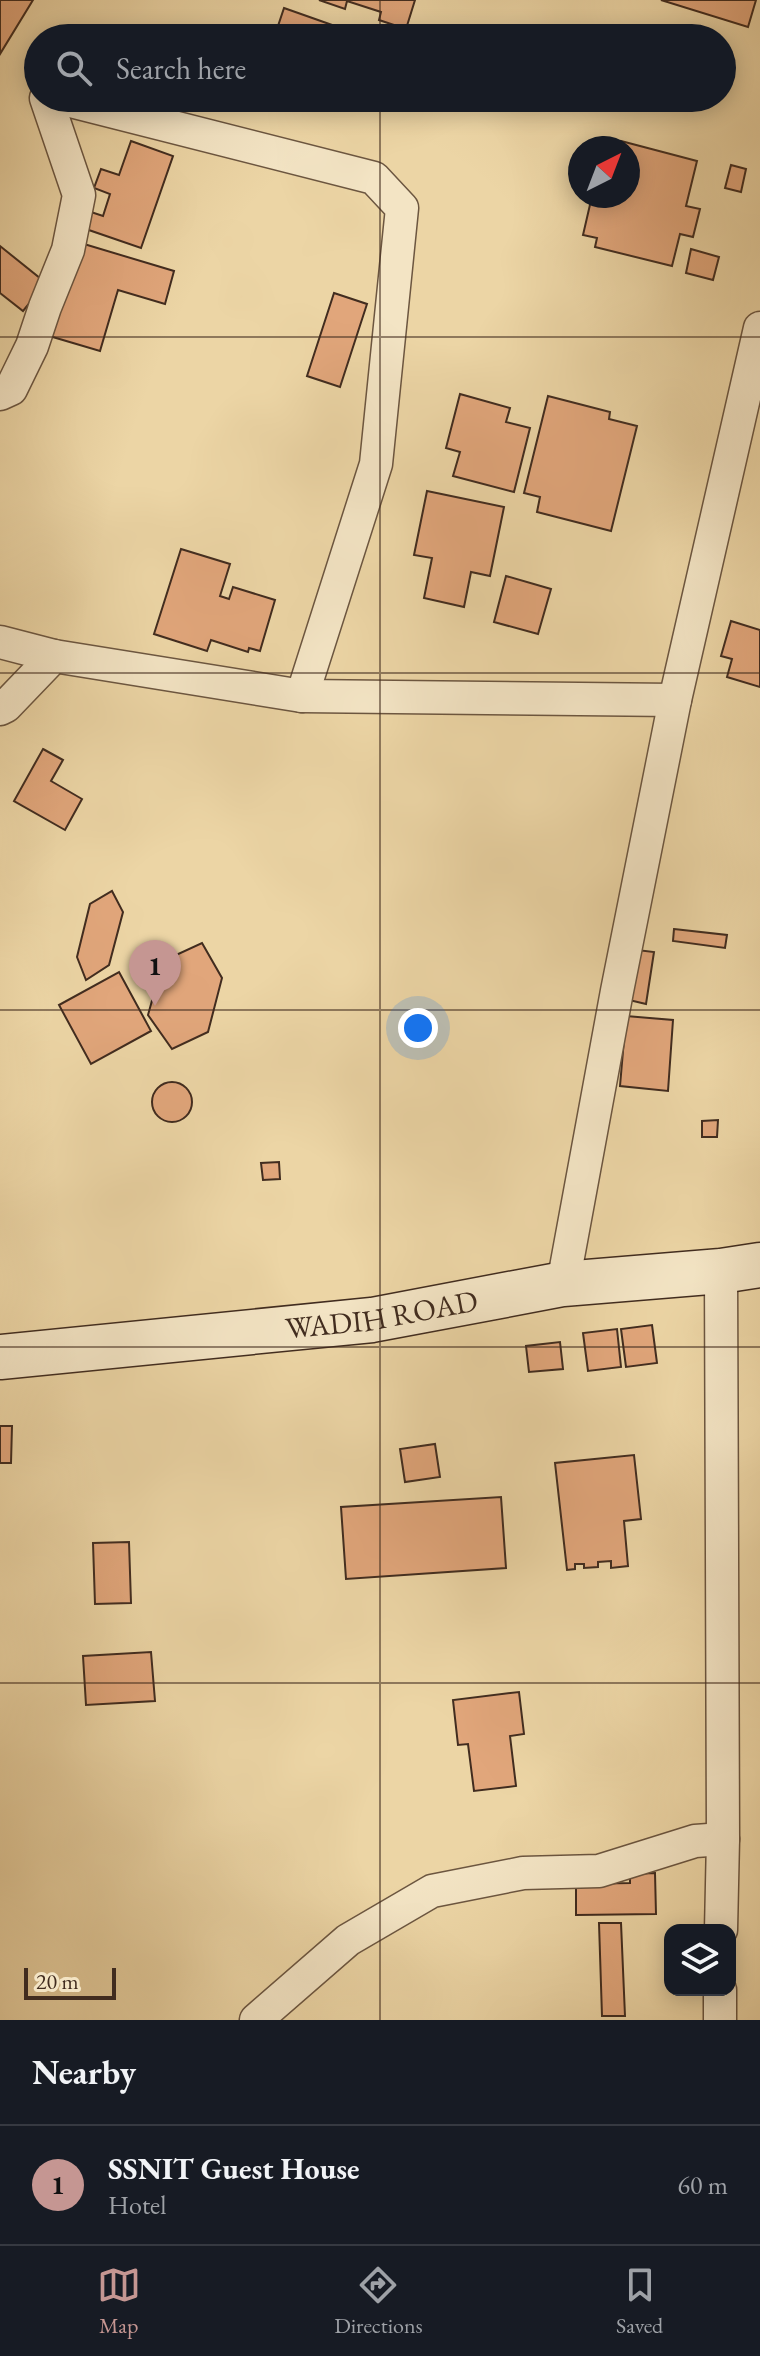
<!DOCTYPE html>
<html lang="en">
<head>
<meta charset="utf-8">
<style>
	:root { --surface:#171b24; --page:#20242c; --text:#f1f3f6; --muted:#9ea1a6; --line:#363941; --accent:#c59692 }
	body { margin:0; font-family:"EB Garamond",serif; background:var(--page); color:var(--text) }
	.controls { position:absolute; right:24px; bottom:24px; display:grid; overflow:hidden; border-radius:16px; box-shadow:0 4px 20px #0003 }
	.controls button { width:72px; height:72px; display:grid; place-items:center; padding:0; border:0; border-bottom:2px solid var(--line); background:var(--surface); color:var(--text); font:40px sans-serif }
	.compass { position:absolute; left:568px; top:136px; width:72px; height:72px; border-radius:50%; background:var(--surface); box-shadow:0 4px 20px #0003; rotate:42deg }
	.scale { position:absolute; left:24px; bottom:20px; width:92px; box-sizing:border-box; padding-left:8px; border:4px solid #412c1f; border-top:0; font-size:22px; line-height:28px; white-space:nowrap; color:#412c1f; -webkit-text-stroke:6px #f3e4c4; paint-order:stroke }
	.you { position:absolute; left:418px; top:1028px; width:28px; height:28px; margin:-20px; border:6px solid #fff; border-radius:50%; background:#1a73e8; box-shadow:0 0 0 12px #1a73e833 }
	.badge { display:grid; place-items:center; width:52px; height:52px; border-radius:50%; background:var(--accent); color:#111; font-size:26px; font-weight:700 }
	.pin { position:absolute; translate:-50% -66px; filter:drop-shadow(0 2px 4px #0008) }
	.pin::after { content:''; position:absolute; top:42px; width:28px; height:24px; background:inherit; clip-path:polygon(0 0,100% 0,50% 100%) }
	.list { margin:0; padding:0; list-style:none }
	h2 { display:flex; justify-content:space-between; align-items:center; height:104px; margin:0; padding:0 32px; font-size:34px }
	h2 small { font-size:26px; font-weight:400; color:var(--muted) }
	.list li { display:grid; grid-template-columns:52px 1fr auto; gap:24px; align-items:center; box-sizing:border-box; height:120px; padding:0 32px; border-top:2px solid var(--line) }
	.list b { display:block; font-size:30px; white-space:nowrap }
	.list p { margin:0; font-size:26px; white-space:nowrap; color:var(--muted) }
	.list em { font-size:26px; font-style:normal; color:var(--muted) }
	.icon { flex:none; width:44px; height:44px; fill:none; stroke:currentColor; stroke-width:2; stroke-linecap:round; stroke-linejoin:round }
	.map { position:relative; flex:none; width:760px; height:2020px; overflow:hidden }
	.search { position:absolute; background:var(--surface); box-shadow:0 4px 20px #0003; left:24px; right:24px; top:24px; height:88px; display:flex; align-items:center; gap:20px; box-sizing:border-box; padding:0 28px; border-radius:44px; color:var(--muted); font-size:30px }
	.sheet { height:224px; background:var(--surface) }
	nav { display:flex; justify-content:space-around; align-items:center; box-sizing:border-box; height:112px; border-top:2px solid var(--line); background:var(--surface); font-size:22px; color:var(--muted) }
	nav a { display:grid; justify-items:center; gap:4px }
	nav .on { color:var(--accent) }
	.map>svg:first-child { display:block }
	.building { fill:#e1a67b; stroke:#412c1f; stroke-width:2 }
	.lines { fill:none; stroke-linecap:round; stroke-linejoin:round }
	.street-casing { stroke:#6c5640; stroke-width:35 }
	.secondary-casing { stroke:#412c1f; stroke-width:47 }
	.street { stroke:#f3e4c4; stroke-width:32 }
	.secondary { stroke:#f3e4c4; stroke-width:44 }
	.grid { fill:none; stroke:#412c1f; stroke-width:2; stroke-opacity:0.55 }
	.labels { text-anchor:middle; stroke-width:6; stroke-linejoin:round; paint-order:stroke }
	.street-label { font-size:30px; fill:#412c1f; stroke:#f3e4c4 }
</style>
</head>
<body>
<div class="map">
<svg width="760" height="2020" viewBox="0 0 760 2020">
	<rect width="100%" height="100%" fill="#ecd5a5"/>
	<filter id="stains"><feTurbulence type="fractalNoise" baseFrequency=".0025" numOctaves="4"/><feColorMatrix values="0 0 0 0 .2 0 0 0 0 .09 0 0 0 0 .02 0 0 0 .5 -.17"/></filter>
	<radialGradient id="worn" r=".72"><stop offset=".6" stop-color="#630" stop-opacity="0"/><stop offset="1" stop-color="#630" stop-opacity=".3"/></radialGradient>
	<g class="building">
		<path d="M0,0H33L0,54Z"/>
		<path d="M319,0H415L406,29L379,20L381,12L347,1L345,9Z"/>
		<path d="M661,0H756L748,27Z"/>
		<path d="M284,8L369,38H274Z"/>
		<path d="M131,141L173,156L141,248L83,228L88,211L103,216L110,194L94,188L101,169L119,175Z"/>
		<path d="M621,141L697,161L686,206L700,209L693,237L680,234L672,266L595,247L597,238L583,235L592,196H628V148H619Z"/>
		<path d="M731,165L746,169L741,192L725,188Z"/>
		<path d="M74,241L174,271L165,304L118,290L100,351L46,335Z"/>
		<path d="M0,246L46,283L23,311L0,293Z"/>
		<path d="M691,249L719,257L713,280L686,273Z"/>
		<path d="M334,293L367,304L340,387L307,376Z"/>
		<path d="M460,394L510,408L506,422L530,428L514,492L453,476L460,452L446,448Z"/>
		<path d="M548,396L610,412L609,419L637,426L611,531L537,512L540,497L524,493Z"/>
		<path d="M427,491L504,507L490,576L471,572L464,607L424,598L432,558L414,555Z"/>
		<path d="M181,549L230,564L220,596L229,599L233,587L275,600L260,651L249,648L248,652L211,640L207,651L154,634Z"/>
		<path d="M506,576L551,589L538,634L494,622Z"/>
		<path d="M731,621L760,630V687L727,677L732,659L721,656Z"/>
		<path d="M43,749L63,760L51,781L82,799L65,830L14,801Z"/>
		<path d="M112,891L123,912L109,965L86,980L77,957L90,904Z"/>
		<path d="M674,929L727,935L725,948L673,941Z"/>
		<path d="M202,943L222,978L208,1032L172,1049L148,1015L163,961Z"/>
		<path d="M637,950L654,952L646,1004L629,1000Z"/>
		<path d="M119,972L151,1031L91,1064L59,1005Z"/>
		<path d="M626,1016L673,1020L668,1091L620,1086Z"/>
		<circle cx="172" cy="1102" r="20"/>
		<path d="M718,1120L717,1137H702V1121Z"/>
		<path d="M279,1162L280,1179L263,1180L261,1163Z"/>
		<path d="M652,1325L657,1363L626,1367L621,1329Z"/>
		<path d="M617,1329L621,1367L588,1371L583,1333Z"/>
		<path d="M560,1342L563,1369L529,1372L526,1346Z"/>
		<path d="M0,1426H12L11,1463H0Z"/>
		<path d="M435,1444L440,1477L405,1482L400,1449Z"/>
		<path d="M634,1455L641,1519L624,1521L628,1566L611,1568V1561L598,1562V1567L584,1568V1564H575V1569L567,1570L555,1463Z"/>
		<path d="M501,1497L506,1568L346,1579L341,1507Z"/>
		<path d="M129,1542L131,1603L95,1604L93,1543Z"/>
		<path d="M151,1652L155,1701L86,1705L83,1656Z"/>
		<path d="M519,1692L524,1734L510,1736L516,1786L474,1791L468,1744L458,1745L453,1700Z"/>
		<path d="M655,1873L656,1914L576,1915V1884L630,1883V1874Z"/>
		<path d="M599,1923H621L625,2016H602Z"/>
	</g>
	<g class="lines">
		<defs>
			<g id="street">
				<path d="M59,98L374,178L402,208L376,464L302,696"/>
				<path d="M0,394L11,389L32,346L45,307L68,250L79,195L46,98"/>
				<path d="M0,642L54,656L302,696L675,700"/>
				<path d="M0,709L6,706L54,656"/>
				<path d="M563,1284L617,991L675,700L760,328"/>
				<path d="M721,1930L723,1839L721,1271"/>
				<path d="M256,2020L348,1940L432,1891L523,1873L599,1871L695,1841L723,1839"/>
				<path d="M720,2020V1990"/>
			</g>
			<g id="secondary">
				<path id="s1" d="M0,1357L372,1320L563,1284L721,1271L760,1265"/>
			</g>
		</defs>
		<use href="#street" class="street-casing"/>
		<use href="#secondary" class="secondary-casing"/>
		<use href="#street" class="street"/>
		<use href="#secondary" class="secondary"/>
	</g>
	<path class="grid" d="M380,0V38M380,98V2020M0,337H760M0,673H760M0,1010H760M0,1347H760M0,1683H760"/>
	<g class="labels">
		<g class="street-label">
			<text dy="10" stroke="none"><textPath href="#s1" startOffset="384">WADIH ROAD</textPath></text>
		</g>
	</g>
	<rect width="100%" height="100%" filter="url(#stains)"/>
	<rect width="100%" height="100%" fill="url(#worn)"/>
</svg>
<div class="controls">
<button><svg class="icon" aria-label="layers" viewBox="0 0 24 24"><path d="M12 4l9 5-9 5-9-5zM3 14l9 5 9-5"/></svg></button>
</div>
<svg class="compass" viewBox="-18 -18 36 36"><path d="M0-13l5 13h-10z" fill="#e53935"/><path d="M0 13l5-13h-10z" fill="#9ea1a6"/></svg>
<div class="scale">20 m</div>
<div class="you"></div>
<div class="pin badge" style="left:155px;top:1006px">1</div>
<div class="search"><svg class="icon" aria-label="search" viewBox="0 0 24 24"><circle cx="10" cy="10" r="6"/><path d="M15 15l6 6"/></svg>Search here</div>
</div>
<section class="sheet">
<h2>Nearby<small></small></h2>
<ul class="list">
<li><span class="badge">1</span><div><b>SSNIT Guest House</b><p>Hotel</p></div><em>60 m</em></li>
</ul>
</section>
<nav>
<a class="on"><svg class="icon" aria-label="map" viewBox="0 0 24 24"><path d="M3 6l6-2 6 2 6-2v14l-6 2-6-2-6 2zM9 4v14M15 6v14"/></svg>Map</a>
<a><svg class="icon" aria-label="directions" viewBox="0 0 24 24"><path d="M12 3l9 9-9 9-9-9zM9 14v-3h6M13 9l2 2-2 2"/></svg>Directions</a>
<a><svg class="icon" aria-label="saved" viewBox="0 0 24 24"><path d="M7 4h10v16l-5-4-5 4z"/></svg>Saved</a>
</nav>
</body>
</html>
